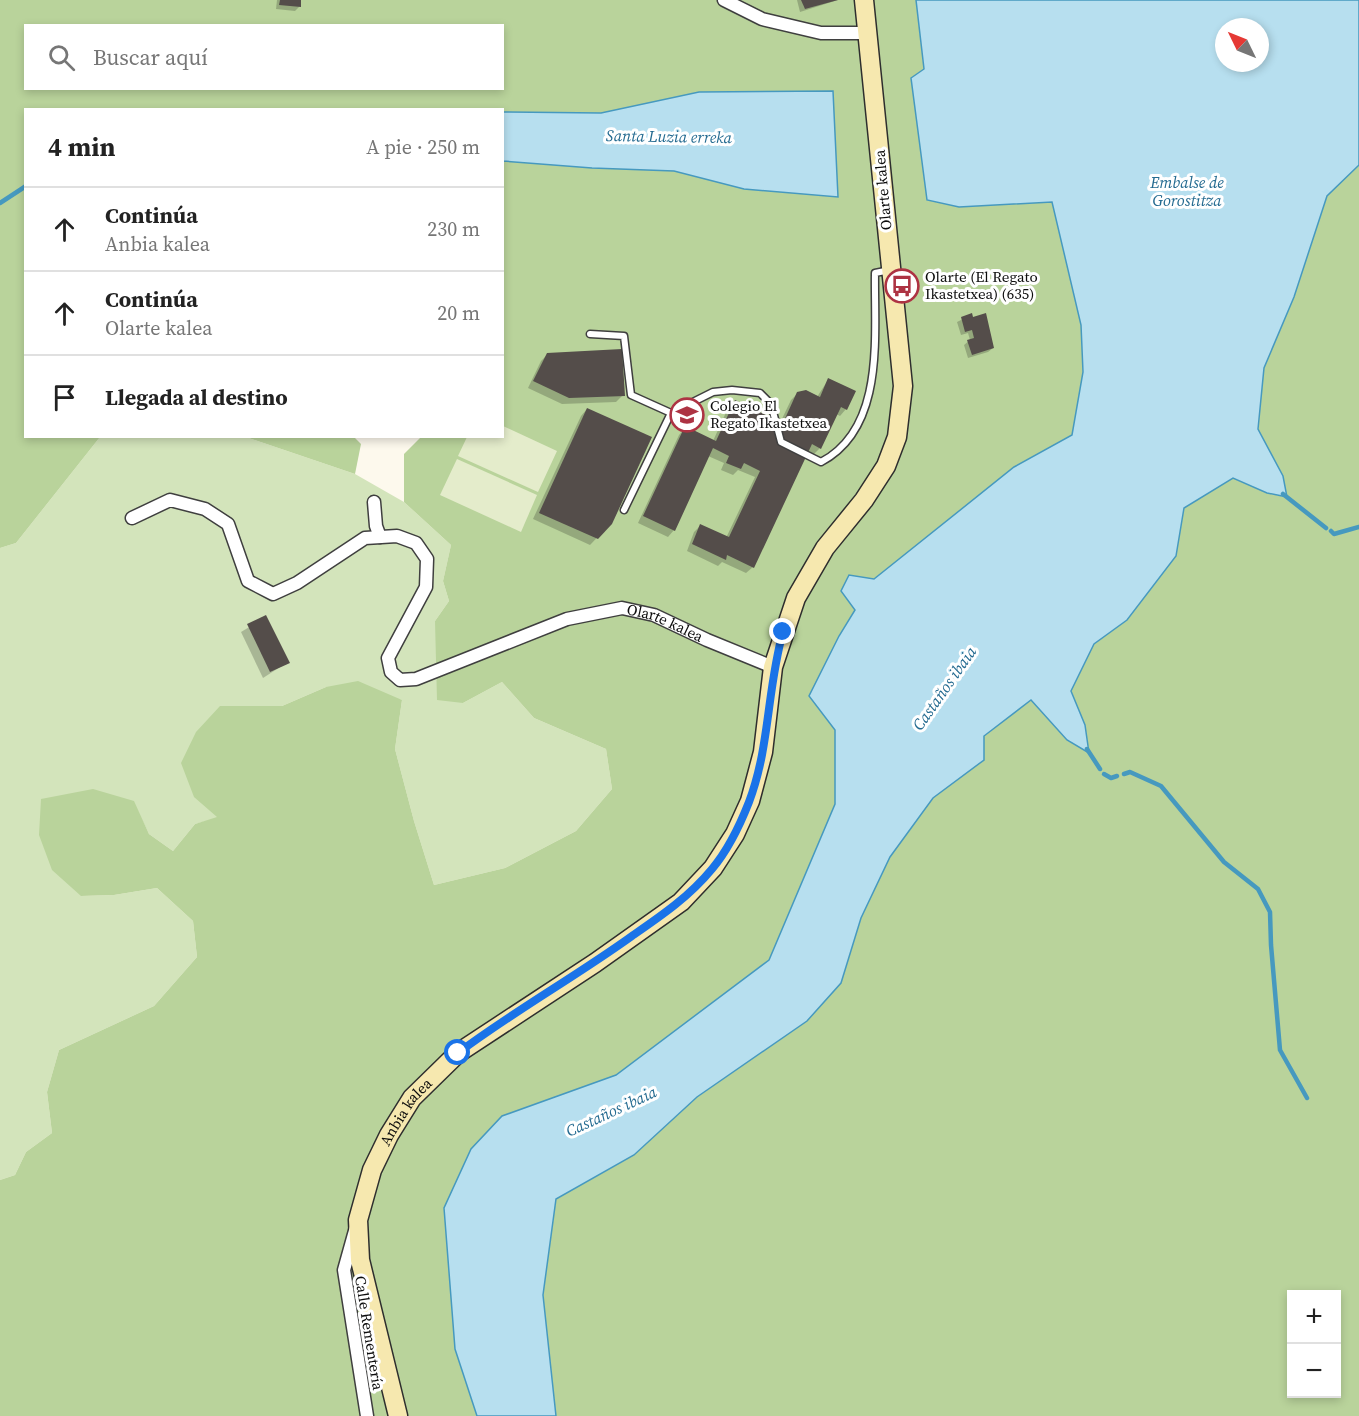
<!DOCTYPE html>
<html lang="es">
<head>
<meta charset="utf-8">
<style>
	:root { --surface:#fff; --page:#f2f2f2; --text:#222; --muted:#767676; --line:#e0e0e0 }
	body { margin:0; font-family:"Source Serif 4",serif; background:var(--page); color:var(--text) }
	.controls { position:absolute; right:18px; bottom:18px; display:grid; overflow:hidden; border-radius:0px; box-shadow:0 3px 9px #0003 }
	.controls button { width:54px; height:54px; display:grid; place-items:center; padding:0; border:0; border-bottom:2px solid var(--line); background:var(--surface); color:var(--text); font:30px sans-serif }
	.compass { position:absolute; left:1215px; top:18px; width:54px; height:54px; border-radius:50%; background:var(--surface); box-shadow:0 3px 9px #0003; rotate:313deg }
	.stop { position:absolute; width:18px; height:18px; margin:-14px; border:4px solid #1a73e8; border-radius:50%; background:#fff }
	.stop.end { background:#1a73e8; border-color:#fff; box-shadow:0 2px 6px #0008 }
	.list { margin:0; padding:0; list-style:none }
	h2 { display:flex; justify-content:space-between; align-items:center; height:78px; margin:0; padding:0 24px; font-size:26px }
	h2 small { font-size:20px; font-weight:400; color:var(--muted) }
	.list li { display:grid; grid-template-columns:39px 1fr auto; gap:18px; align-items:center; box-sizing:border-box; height:84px; padding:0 24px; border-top:2px solid var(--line) }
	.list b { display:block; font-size:22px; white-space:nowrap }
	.list p { margin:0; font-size:20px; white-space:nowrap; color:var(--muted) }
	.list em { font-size:20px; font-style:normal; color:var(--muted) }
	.icon { flex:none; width:33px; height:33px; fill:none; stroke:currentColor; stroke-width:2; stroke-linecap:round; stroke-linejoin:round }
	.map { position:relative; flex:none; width:1359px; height:1416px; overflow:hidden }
	.search { position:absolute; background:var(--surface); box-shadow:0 3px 9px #0003; left:24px; top:24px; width:480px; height:66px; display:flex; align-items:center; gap:15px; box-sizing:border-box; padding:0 21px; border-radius:0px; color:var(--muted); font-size:22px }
	.panel { position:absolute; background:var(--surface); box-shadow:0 3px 9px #0003; left:24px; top:108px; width:480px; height:330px; border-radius:0px }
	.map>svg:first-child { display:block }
	.green { fill:#d3e4bb }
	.forest { fill:#b9d39b; fill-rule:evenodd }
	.pitch { fill:#e4eccb }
	.water { fill:#b7dfef; stroke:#4699bf; stroke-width:1.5; fill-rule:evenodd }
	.shadow { fill:#0003 }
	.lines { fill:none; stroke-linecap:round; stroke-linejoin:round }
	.stream { stroke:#4699bf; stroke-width:4.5 }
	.building { fill:#544d4a }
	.lane-casing { stroke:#3f3f3f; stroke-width:9 }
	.street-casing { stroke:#3f3f3f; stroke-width:15 }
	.secondary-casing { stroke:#2e2e2e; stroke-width:21 }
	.lane { stroke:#fff; stroke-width:6 }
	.street { stroke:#fff; stroke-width:12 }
	.secondary { stroke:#f6e8af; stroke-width:18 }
	.route { stroke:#1a73e8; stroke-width:8 }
	.labels { text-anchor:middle; stroke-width:6; stroke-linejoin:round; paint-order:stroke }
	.street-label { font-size:15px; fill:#0c0c0c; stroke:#fff }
	.poi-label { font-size:15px; fill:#0c0c0c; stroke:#fff; text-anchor:start }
	.water-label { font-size:16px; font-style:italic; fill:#236a90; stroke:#fff }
</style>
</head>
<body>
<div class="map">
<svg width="1359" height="1416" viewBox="0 0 1359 1416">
	<rect width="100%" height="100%" fill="#fdf9ed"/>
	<path class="green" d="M100,437H246L355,474L404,502L451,545L443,581L449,601L435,621L463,703L502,682L534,718L606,749L612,789L576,831L505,868L434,885L414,821L395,749L402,700L326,687L282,706H220L218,818L195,824L173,851L149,834L133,801L81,896L114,895L157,888L193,921L197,957L154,1006L59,1050L47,1092L52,1133L26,1152L15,1175L0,1180V548L16,543Z"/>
	<g class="forest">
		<path d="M0,0H916L924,70L911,78L927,200L959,207L1052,202L1081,325L1083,372L1072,436L1014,467L874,580L839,636L809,696L835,730V804L769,960L616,1076L503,1116L455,1349L477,1416H0V1180L15,1175L26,1152L52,1133L47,1092L59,1050L154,1006L197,957L193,921L157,888L114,895L81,896L52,870L39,835L41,799L93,789L134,801L149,834L173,851L195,824L217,817L194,797L181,763L196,732L220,706H282L326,687L358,681L402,700L395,749L414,821L434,885L505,868L576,831L612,789L606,749L534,718L502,682L463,703L437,700L435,621L449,601L443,581L451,545L404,502V454L421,437L502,436V110H26V436L100,437L16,543L0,548ZM26,26H502V88H26Z"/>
		<path d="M1359,165V1416H556L543,1295L556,1199L634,1155L697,1097L807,1021L841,983L861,918L890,857L933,798L984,760V736L1031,700L1067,740L1089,752L1085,725L1071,691L1094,644L1127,620L1176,556L1183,508L1233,478L1267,493L1286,497L1283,476L1258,429L1264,368L1294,297L1327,195ZM1292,1294H1336V1394H1292Z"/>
		<path d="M246,437H354L361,444L355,474Z"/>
	</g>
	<g class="pitch">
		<path d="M503,426L557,451L538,492L458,456L467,437L502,436Z"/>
		<path d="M457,459L537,495L521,532L440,495Z"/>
	</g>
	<g class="water">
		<path d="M916,0H1359V165L1327,196L1294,297L1264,368L1258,429L1283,476L1287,497L1267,493L1233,478L1184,508L1176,556L1127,620L1094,644L1071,691L1085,725L1089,753L1067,740L1031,700L984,736V760L933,798L890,857L861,918L841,983L807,1021L697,1097L634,1155L556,1199L543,1295L556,1416H477L455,1349L444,1208L471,1149L502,1116L616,1075L769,960L835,804V730L809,696L839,636L855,610L841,591L849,575L874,579L1014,467L1072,435L1083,372L1081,325L1052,202L959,207L927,200L911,78L924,69ZM1224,27H1260V63H1224Z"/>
		<path d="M833,91L838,197L744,189L674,171L592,168L503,161V112L601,113L699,92Z"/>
	</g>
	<g class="shadow">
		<path d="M277,0H300L299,7L295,11L276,9Z"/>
		<path d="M797,0H838L800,12Z"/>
		<path d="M971,315L993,348L988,352L968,358L964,345L970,340L968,333L961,335L957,322Z"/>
		<path d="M548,354L623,395L616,402L562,404L528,388L541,361Z"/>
		<path d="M828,380L846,409L840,416L836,414L820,448L813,455L807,451L753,567L746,573L722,562L718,566L687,551L694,532L700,526L726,538L755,477L738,470L733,475L721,470L724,463L708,456L674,530L668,537L638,523L679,435L685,428L713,441L728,408L735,402L780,423L791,400L798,393L817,397Z"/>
		<path d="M587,409L611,523L590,545L533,519L581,416Z"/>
		<path d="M266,617L288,662L263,678L241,632Z"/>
	</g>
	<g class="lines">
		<g class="stream">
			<path d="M0,203L26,186"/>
			<path d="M1283,494L1326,528"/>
			<path d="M1331,531L1334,534L1359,527"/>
			<path d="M1087,749L1100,769"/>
			<path d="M1104,774L1111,778L1117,776"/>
			<path d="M1124,774L1130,772L1161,786L1224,862L1258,889L1270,912L1271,945L1280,1050L1307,1098"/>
		</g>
	</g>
	<g class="building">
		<path d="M280,0H301V7L279,5Z"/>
		<path d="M801,0H838L805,9Z"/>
		<path d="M972,313L973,317L986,313L994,348L972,355L967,340L974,338L972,330L965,332L961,317Z"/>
		<path d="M622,349L625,396L569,398L533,381L547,353Z"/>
		<path d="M828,378L856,391L847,410L841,407L821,449L812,444L754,568L727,555L726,560L692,544L700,524L729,537L760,471L744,463L741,469L726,463L729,456L713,448L675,531L643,516L685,426L716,441L735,400L783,423L797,392L806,390L820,397Z"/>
		<path d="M587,408L652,437L612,524L598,539L539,513Z"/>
		<path d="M266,615L290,663L270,672L247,624Z"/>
	</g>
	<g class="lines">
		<defs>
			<g id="lane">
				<path d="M590,334L624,336L631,395L671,413"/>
				<path d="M624,510L671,413L713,392L732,390L760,393L771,404L781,442L821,462C886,428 874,334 875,273L890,270"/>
			</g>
			<g id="street">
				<path d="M724,0L762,19L821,33H868"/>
				<path d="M374,502L376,526L380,537"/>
				<path id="s1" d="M132,518L170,500L205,509L228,524L248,581L273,594L297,583L365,538L397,536L416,543L427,559L426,587L388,658L391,672L400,680L416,679L567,619L622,608L654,615L707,640L773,667"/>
				<path d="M356,1227L344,1270L367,1416"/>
			</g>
			<g id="secondary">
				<path id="s2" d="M398,1416L360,1260L358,1220L372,1170L389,1135L412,1098L458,1053L595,963L681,902L713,868L735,834L750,801L763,752L773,667L796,598L825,548L864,500L886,466L897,437L903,386L864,0"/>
			</g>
		</defs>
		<use href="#lane" class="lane-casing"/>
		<use href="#street" class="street-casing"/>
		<use href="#secondary" class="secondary-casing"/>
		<use href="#lane" class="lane"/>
		<use href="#street" class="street"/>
		<use href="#secondary" class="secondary"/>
	</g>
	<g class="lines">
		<path class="route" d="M458,1053C514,1011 575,977 632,936C661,916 689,897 712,869C728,850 740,825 749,802C770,747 767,688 783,632"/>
	</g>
	<defs>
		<symbol id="bus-ring" viewBox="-11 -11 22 22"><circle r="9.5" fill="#fff" stroke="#ad3343" stroke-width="1.5"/><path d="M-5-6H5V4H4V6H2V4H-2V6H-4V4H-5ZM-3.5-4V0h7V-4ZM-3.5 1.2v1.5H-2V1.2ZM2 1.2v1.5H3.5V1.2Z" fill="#ad3343"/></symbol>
		<symbol id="school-ring" viewBox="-11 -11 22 22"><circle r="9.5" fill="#fff" stroke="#ad3343" stroke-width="1.5"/><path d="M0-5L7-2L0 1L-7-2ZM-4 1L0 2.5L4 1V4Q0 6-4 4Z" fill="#ad3343"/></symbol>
	</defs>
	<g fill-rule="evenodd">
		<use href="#bus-ring" x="883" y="267" width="38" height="38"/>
		<use href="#school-ring" x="668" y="396" width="38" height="38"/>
	</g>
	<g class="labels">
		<g class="street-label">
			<text transform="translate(883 190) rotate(-95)" y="5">Olarte kalea</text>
			<text dy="5" stroke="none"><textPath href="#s1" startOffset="789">Olarte kalea</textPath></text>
			<text dy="5" stroke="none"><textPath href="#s2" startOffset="320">Anbia kalea</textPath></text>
			<text transform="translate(369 1333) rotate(81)" y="5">Calle Rementería</text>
		</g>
		<g class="poi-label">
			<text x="925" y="282">Olarte (El Regato<tspan x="925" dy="17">Ikastetxea) (635)</tspan></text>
			<text x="710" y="411">Colegio El<tspan x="710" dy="17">Regato Ikastetxea</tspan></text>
		</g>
		<g class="water-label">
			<text transform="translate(669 136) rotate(1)" y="6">Santa Luzia erreka</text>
			<text x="1187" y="188">Embalse de<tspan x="1187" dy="18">Gorostitza</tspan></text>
			<text transform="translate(944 688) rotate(-55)" y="6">Castaños ibaia</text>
			<text transform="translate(611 1111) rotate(-25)" y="6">Castaños ibaia</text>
		</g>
	</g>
</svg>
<div class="controls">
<button>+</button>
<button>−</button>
</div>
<svg class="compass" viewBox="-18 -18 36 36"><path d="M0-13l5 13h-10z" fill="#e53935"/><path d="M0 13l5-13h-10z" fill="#767676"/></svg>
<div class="stop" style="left:458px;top:1053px"></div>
<div class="stop end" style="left:783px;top:632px"></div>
<div class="search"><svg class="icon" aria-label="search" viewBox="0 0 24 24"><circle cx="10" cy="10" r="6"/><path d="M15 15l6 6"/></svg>Buscar aquí</div>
<section class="panel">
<h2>4 min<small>A pie · 250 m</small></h2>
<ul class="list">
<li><svg class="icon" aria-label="ahead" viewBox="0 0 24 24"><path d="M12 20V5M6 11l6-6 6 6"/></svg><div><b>Continúa</b><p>Anbia kalea</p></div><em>230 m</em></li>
<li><svg class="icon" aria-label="ahead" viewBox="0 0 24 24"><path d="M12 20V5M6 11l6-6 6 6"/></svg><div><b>Continúa</b><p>Olarte kalea</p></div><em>20 m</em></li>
<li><svg class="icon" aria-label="arrive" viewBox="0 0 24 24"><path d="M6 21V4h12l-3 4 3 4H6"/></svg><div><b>Llegada al destino</b></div></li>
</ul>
</section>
</div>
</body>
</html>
